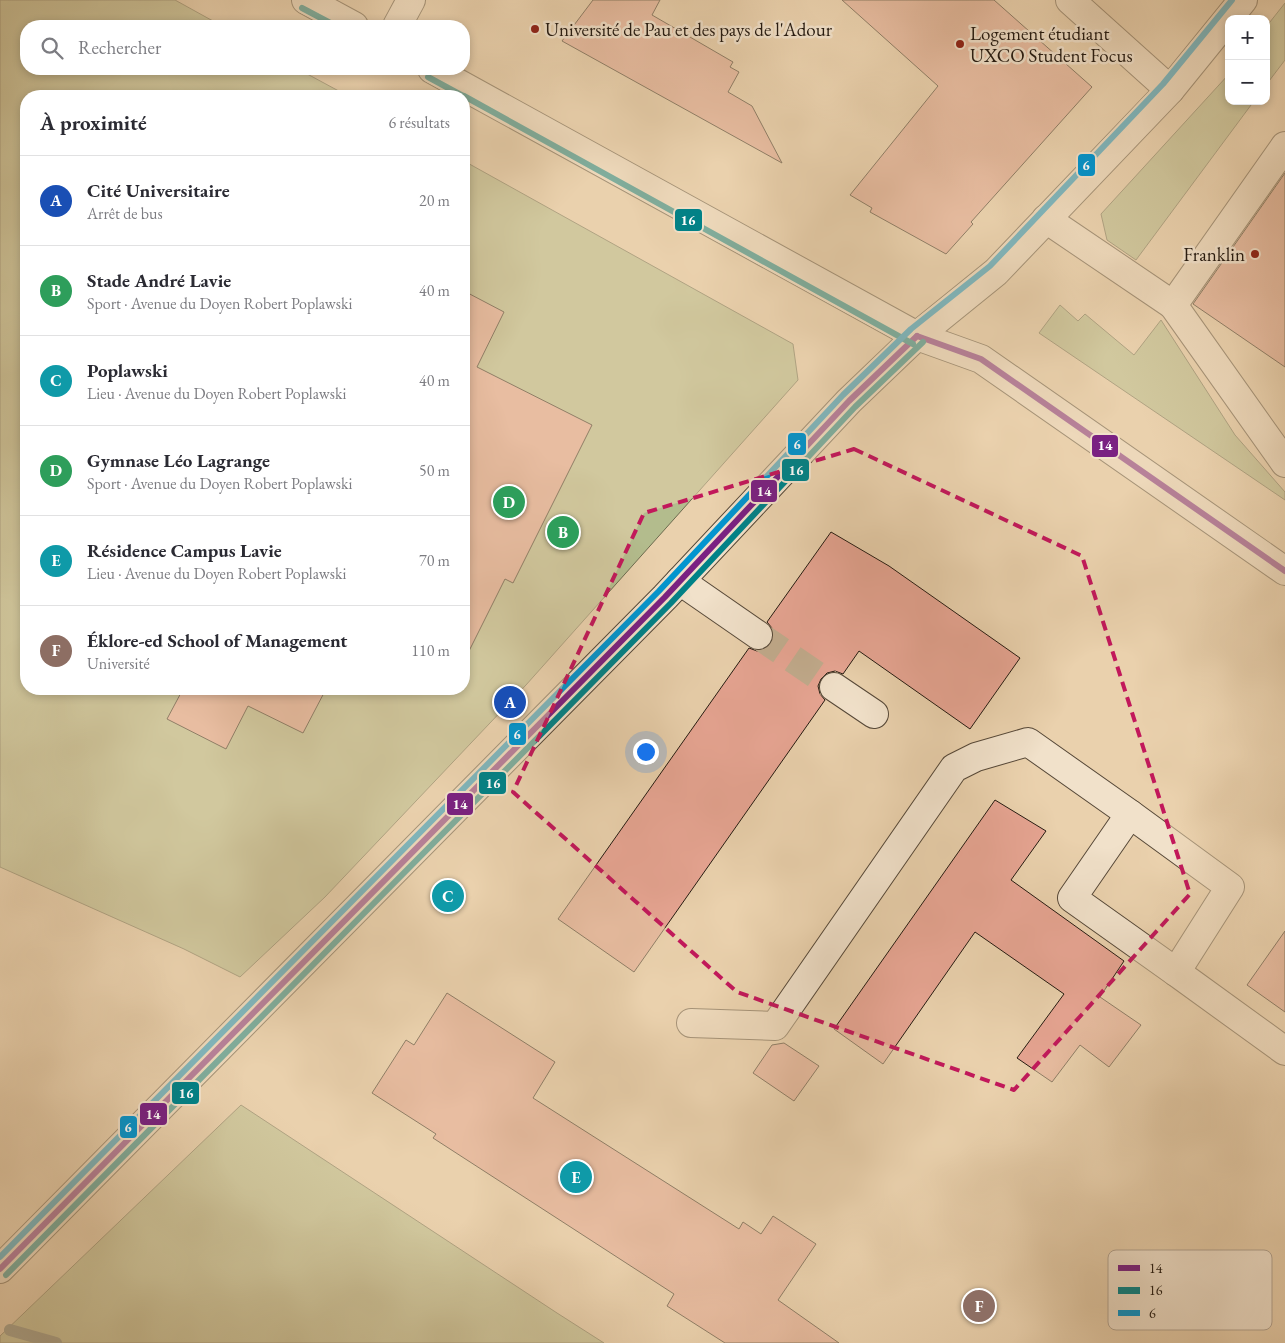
<!DOCTYPE html>
<html lang="fr">
<head>
<meta charset="utf-8">
<style>
	:root { --surface:#fff; --page:#f2f2f3; --text:#2b2b33; --muted:#7c7c81; --line:#e1e1e2; --accent:#8f2418 }
	body { margin:0; font-family:"EB Garamond",serif; background:var(--page); color:var(--text) }
	.controls { position:absolute; right:15px; top:15px; display:grid; overflow:hidden; border-radius:10px; box-shadow:0 2px 8px #0003 }
	.controls button { width:45px; height:45px; display:grid; place-items:center; padding:0; border:0; border-bottom:1px solid var(--line); background:var(--surface); color:var(--text); font:25px sans-serif }
	.you { position:absolute; left:645px; top:751px; width:18px; height:18px; margin:-12px; border:4px solid #fff; border-radius:50%; background:#1a73e8; box-shadow:0 0 0 8px #1a73e833 }
	.badge { display:grid; place-items:center; width:32px; height:32px; border-radius:50%; background:var(--accent); color:#fff; font-size:16px; font-weight:700 }
	.pin { position:absolute; translate:-50% -50%; border:2px solid #fff; box-shadow:0 1px 5px #0006 }
	.list { margin:0; padding:0; list-style:none }
	h2 { display:flex; justify-content:space-between; align-items:center; height:65px; margin:0; padding:0 20px; font-size:21px }
	h2 small { font-size:16px; font-weight:400; color:var(--muted) }
	.list li { display:grid; grid-template-columns:32px 1fr auto; gap:15px; align-items:center; box-sizing:border-box; height:90px; padding:0 20px; border-top:1px solid var(--line) }
	.list b { display:block; font-size:19px; white-space:nowrap }
	.list p { margin:0; font-size:16px; white-space:nowrap; color:var(--muted) }
	.list em { font-size:16px; font-style:normal; color:var(--muted) }
	.icon { flex:none; width:28px; height:28px; fill:none; stroke:currentColor; stroke-width:2; stroke-linecap:round; stroke-linejoin:round }
	.map { position:relative; flex:none; width:1285px; height:1343px; overflow:hidden }
	.search { position:absolute; background:var(--surface); box-shadow:0 2px 8px #0003; left:20px; top:20px; width:450px; height:55px; display:flex; align-items:center; gap:12px; box-sizing:border-box; padding:0 18px; border-radius:20px; color:var(--muted); font-size:19px }
	.panel { position:absolute; background:var(--surface); box-shadow:0 2px 8px #0003; left:20px; top:90px; width:450px; height:605px; border-radius:20px }
	.map>svg:first-child { display:block }
	.green { fill:#b3bc8d; stroke:#6c6b4f }
	.lines { fill:none; stroke-linecap:round; stroke-linejoin:round }
	.stream { stroke:#6a7870; stroke-width:12 }
	.building { fill:#e7a593; stroke:#241a11 }
	.minor-tunnel { stroke:#c2ac8e; stroke-width:28; stroke-dasharray:28 14; stroke-linecap:butt }
	.minor-casing { stroke:#564838; stroke-width:30 }
	.minor { stroke:#f1e1ca; stroke-width:28 }
	.bus-1-casing { stroke:#f1e1ca; stroke-width:10 }
	.bus-2-casing { stroke:#f1e1ca; stroke-width:10 }
	.bus-3-casing { stroke:#f1e1ca; stroke-width:10 }
	.bus-1 { stroke:#7a2182; stroke-width:6 }
	.bus-2 { stroke:#008288; stroke-width:6 }
	.bus-3 { stroke:#0295cf; stroke-width:6 }
	.marked { fill:none; stroke:#c2185b; stroke-width:4; stroke-dasharray:10 6; stroke-linejoin:round }
	.poi-dot { fill:#8f2418; stroke:#f1e1ca; stroke-width:2 }
	.labels { text-anchor:middle; stroke-width:5; stroke-linejoin:round; paint-order:stroke }
	.poi-label { font-size:19px; fill:#241a11; stroke:#f1e1ca; text-anchor:start }
	.key { fill:#f1e1ca; stroke:#b4a592; stroke-width:1 }
	.key-label { font-size:14px; fill:#241a11 }
	.line-badge { stroke:#f1e1ca; stroke-width:2 }
	.badge-label { font-size:14px; text-anchor:middle; font-weight:bold; fill:#fff }
</style>
</head>
<body>
<div class="map">
<svg width="1285" height="1343" viewBox="0 0 1285 1343">
	<rect width="100%" height="100%" fill="#ead1ad"/>
	<filter id="stains"><feTurbulence type="fractalNoise" baseFrequency=".004" numOctaves="4"/><feColorMatrix values="0 0 0 0 .2 0 0 0 0 .09 0 0 0 0 .02 0 0 0 .5 -.17"/></filter>
	<radialGradient id="worn" r=".72"><stop offset=".6" stop-color="#630" stop-opacity="0"/><stop offset="1" stop-color="#630" stop-opacity=".3"/></radialGradient>
	<g class="green">
		<path d="M0,0H175L222,26H26V69H298L348,96H26V689H464V161L793,344L798,380L526,685L325,897L240,977L184,949L0,867Z"/>
		<path d="M1285,3V60L1266,85V27Z"/>
		<path d="M1229,74V101H1254L1136,260L1107,240L1101,214Z"/>
		<path d="M1060,305L1078,321L1085,314L1134,355L1161,320L1235,435L1285,492V500L1039,333Z"/>
		<path d="M241,1105L557,1313L604,1343H0V1336Z"/>
	</g>
	<g class="lines">
		<path class="stream" d="M10,1330L56,1343"/>
	</g>
	<g class="building">
		<path d="M593,0H660L652,15L733,62L730,67L739,72L728,92L752,106L782,163L562,41Z"/>
		<path d="M842,0H994L1092,87L971,222L973,224L946,254L870,212L872,208L850,195L938,86Z"/>
		<path d="M1285,173V367L1193,304Z"/>
		<path d="M464,291L504,312L477,367L592,425L513,583L505,579L464,661Z"/>
		<path d="M831,532L889,566L1020,658L970,729L859,651L843,674L835,671L827,673L821,679L818,686L820,694L825,700L634,972L558,919L749,648L757,651L765,649L771,644L774,636L772,628L767,622Z"/>
		<path d="M183,689H326L303,733L248,706L226,749L167,719Z"/>
		<path d="M995,800L1046,831L1011,880L1124,961L1100,997L1141,1025L1109,1067L1080,1045L1052,1082L1017,1058L1064,994L975,932L883,1064L834,1029Z"/>
		<path d="M1285,931V1012L1247,985Z"/>
		<path d="M447,993L555,1062L533,1098L739,1229L743,1222L761,1234L773,1216L816,1244L778,1300L839,1343H725L667,1306L674,1294L433,1138L436,1134L372,1093L406,1040L414,1045Z"/>
		<path d="M784,1043L819,1066L794,1101L753,1073L772,1045Z"/>
	</g>
	<g class="lines">
		<path class="minor-tunnel" d="M758,635L834,687"/>
		<defs>
			<g id="minor">
				<path d="M306,0L354,26"/>
				<path d="M1070,0L1170,90"/>
				<path d="M397,26L411,0"/>
				<path d="M432,69L917,336L981,359L1285,571"/>
				<path d="M1285,146L1173,305L1285,463"/>
				<path d="M1046,219L1173,305"/>
				<path d="M680,581L758,635"/>
				<path d="M834,687L874,714"/>
				<path d="M1130,814L1072,898L1176,972"/>
				<path d="M691,1023L775,1026L954,768L976,757L1028,742L1130,814L1230,887L1176,972L1285,1051"/>
				<path d="M0,1269L665,597L849,401L917,336L996,272L1170,90L1243,0"/>
			</g>
		</defs>
		<use href="#minor" class="minor-casing"/>
		<use href="#minor" class="minor"/>
		<defs>
			<g id="bus-1">
				<path d="M917,336L981,359L1285,571"/>
				<path d="M0,1269L665,597L849,401L917,336"/>
			</g>
			<g id="bus-2">
				<path d="M302,8L336,26"/>
				<path d="M428,77L463,96"/>
				<path d="M464,96L913,344"/>
				<path d="M6,1275L671,603L855,407L923,342"/>
			</g>
			<path id="bus-3" d="M0,1257L659,591L843,395L911,329L990,266L1163,84L1232,0"/>
		</defs>
		<use href="#bus-1" class="bus-1-casing"/>
		<use href="#bus-2" class="bus-2-casing"/>
		<use href="#bus-3" class="bus-3-casing"/>
		<use href="#bus-1" class="bus-1"/>
		<use href="#bus-2" class="bus-2"/>
		<use href="#bus-3" class="bus-3"/>
	</g>
	<path d="M0 0H1285V1343H0ZM854,449L1082,556L1190,894L1014,1090L737,992L513,792L644,513Z" fill="#ead1ad" fill-opacity=".55" fill-rule="evenodd"/>
	<path class="marked" d="M854,449L1082,556L1190,894L1014,1090L737,992L513,792L644,513Z"/>
	<g class="poi-dot">
		<circle cx="535" cy="29" r="5"/>
		<circle cx="960" cy="44" r="5"/>
		<circle cx="1255" cy="254" r="5"/>
	</g>
	<g class="labels">
		<g class="poi-label">
			<text x="545" y="36">Université de Pau et des pays de l'Adour</text>
			<text x="970" y="40">Logement étudiant<tspan x="970" dy="22">UXCO Student Focus</tspan></text>
			<text x="1245" y="261" text-anchor="end">Franklin</text>
		</g>
	</g>
	<rect x="1108" y="1250" width="164" height="80" rx="8" class="key"/>
	<rect x="1118" y="1265" width="22" height="6" fill="#7a2182"/>
	<rect x="1118" y="1287" width="22" height="7" fill="#008288"/>
	<rect x="1118" y="1310" width="22" height="6" fill="#0295cf"/>
	<g class="key-label">
		<text x="1149" y="1273">14</text>
		<text x="1149" y="1295">16</text>
		<text x="1149" y="1318">6</text>
	</g>
	<g class="line-badge">
		<rect x="1077" y="153" width="19" height="24" rx="5" fill="#0295cf"/>
		<rect x="674" y="208" width="29" height="24" rx="5" fill="#008288"/>
		<rect x="787" y="432" width="20" height="24" rx="5" fill="#0295cf"/>
		<rect x="1091" y="434" width="28" height="24" rx="5" fill="#7a2182"/>
		<rect x="781" y="458" width="29" height="24" rx="5" fill="#008288"/>
		<rect x="750" y="479" width="28" height="24" rx="5" fill="#7a2182"/>
		<rect x="508" y="722" width="19" height="24" rx="5" fill="#0295cf"/>
		<rect x="478" y="771" width="29" height="24" rx="5" fill="#008288"/>
		<rect x="446" y="792" width="28" height="24" rx="5" fill="#7a2182"/>
		<rect x="171" y="1081" width="29" height="24" rx="5" fill="#008288"/>
		<rect x="139" y="1102" width="29" height="24" rx="5" fill="#7a2182"/>
		<rect x="119" y="1115" width="19" height="24" rx="5" fill="#0295cf"/>
	</g>
	<g class="badge-label">
		<text x="1086" y="170">6</text>
		<text x="688" y="225">16</text>
		<text x="797" y="449">6</text>
		<text x="1105" y="450">14</text>
		<text x="796" y="475">16</text>
		<text x="764" y="496">14</text>
		<text x="517" y="739">6</text>
		<text x="493" y="788">16</text>
		<text x="460" y="809">14</text>
		<text x="186" y="1098">16</text>
		<text x="153" y="1119">14</text>
		<text x="128" y="1132">6</text>
	</g>
	<rect width="100%" height="100%" filter="url(#stains)"/>
	<rect width="100%" height="100%" fill="url(#worn)"/>
</svg>
<div class="controls">
<button>+</button>
<button>−</button>
</div>
<div class="you"></div>
<div class="pin badge" style="left:510px;top:702px;background:#1a4fb4">A</div>
<div class="pin badge" style="left:563px;top:532px;background:#2e9e5b">B</div>
<div class="pin badge" style="left:448px;top:896px;background:#0f9aa8">C</div>
<div class="pin badge" style="left:509px;top:502px;background:#2e9e5b">D</div>
<div class="pin badge" style="left:576px;top:1177px;background:#0f9aa8">E</div>
<div class="pin badge" style="left:979px;top:1306px;background:#8d6e63">F</div>
<div class="search"><svg class="icon" aria-label="search" viewBox="0 0 24 24"><circle cx="10" cy="10" r="6"/><path d="M15 15l6 6"/></svg>Rechercher</div>
<section class="panel">
<h2>À proximité<small>6 résultats</small></h2>
<ul class="list">
<li><span class="badge" style="background:#1a4fb4">A</span><div><b>Cité Universitaire</b><p>Arrêt de bus</p></div><em>20 m</em></li>
<li><span class="badge" style="background:#2e9e5b">B</span><div><b>Stade André Lavie</b><p>Sport · Avenue du Doyen Robert Poplawski</p></div><em>40 m</em></li>
<li><span class="badge" style="background:#0f9aa8">C</span><div><b>Poplawski</b><p>Lieu · Avenue du Doyen Robert Poplawski</p></div><em>40 m</em></li>
<li><span class="badge" style="background:#2e9e5b">D</span><div><b>Gymnase Léo Lagrange</b><p>Sport · Avenue du Doyen Robert Poplawski</p></div><em>50 m</em></li>
<li><span class="badge" style="background:#0f9aa8">E</span><div><b>Résidence Campus Lavie</b><p>Lieu · Avenue du Doyen Robert Poplawski</p></div><em>70 m</em></li>
<li><span class="badge" style="background:#8d6e63">F</span><div><b>Éklore-ed School of Management</b><p>Université</p></div><em>110 m</em></li>
</ul>
</section>
</div>
</body>
</html>
